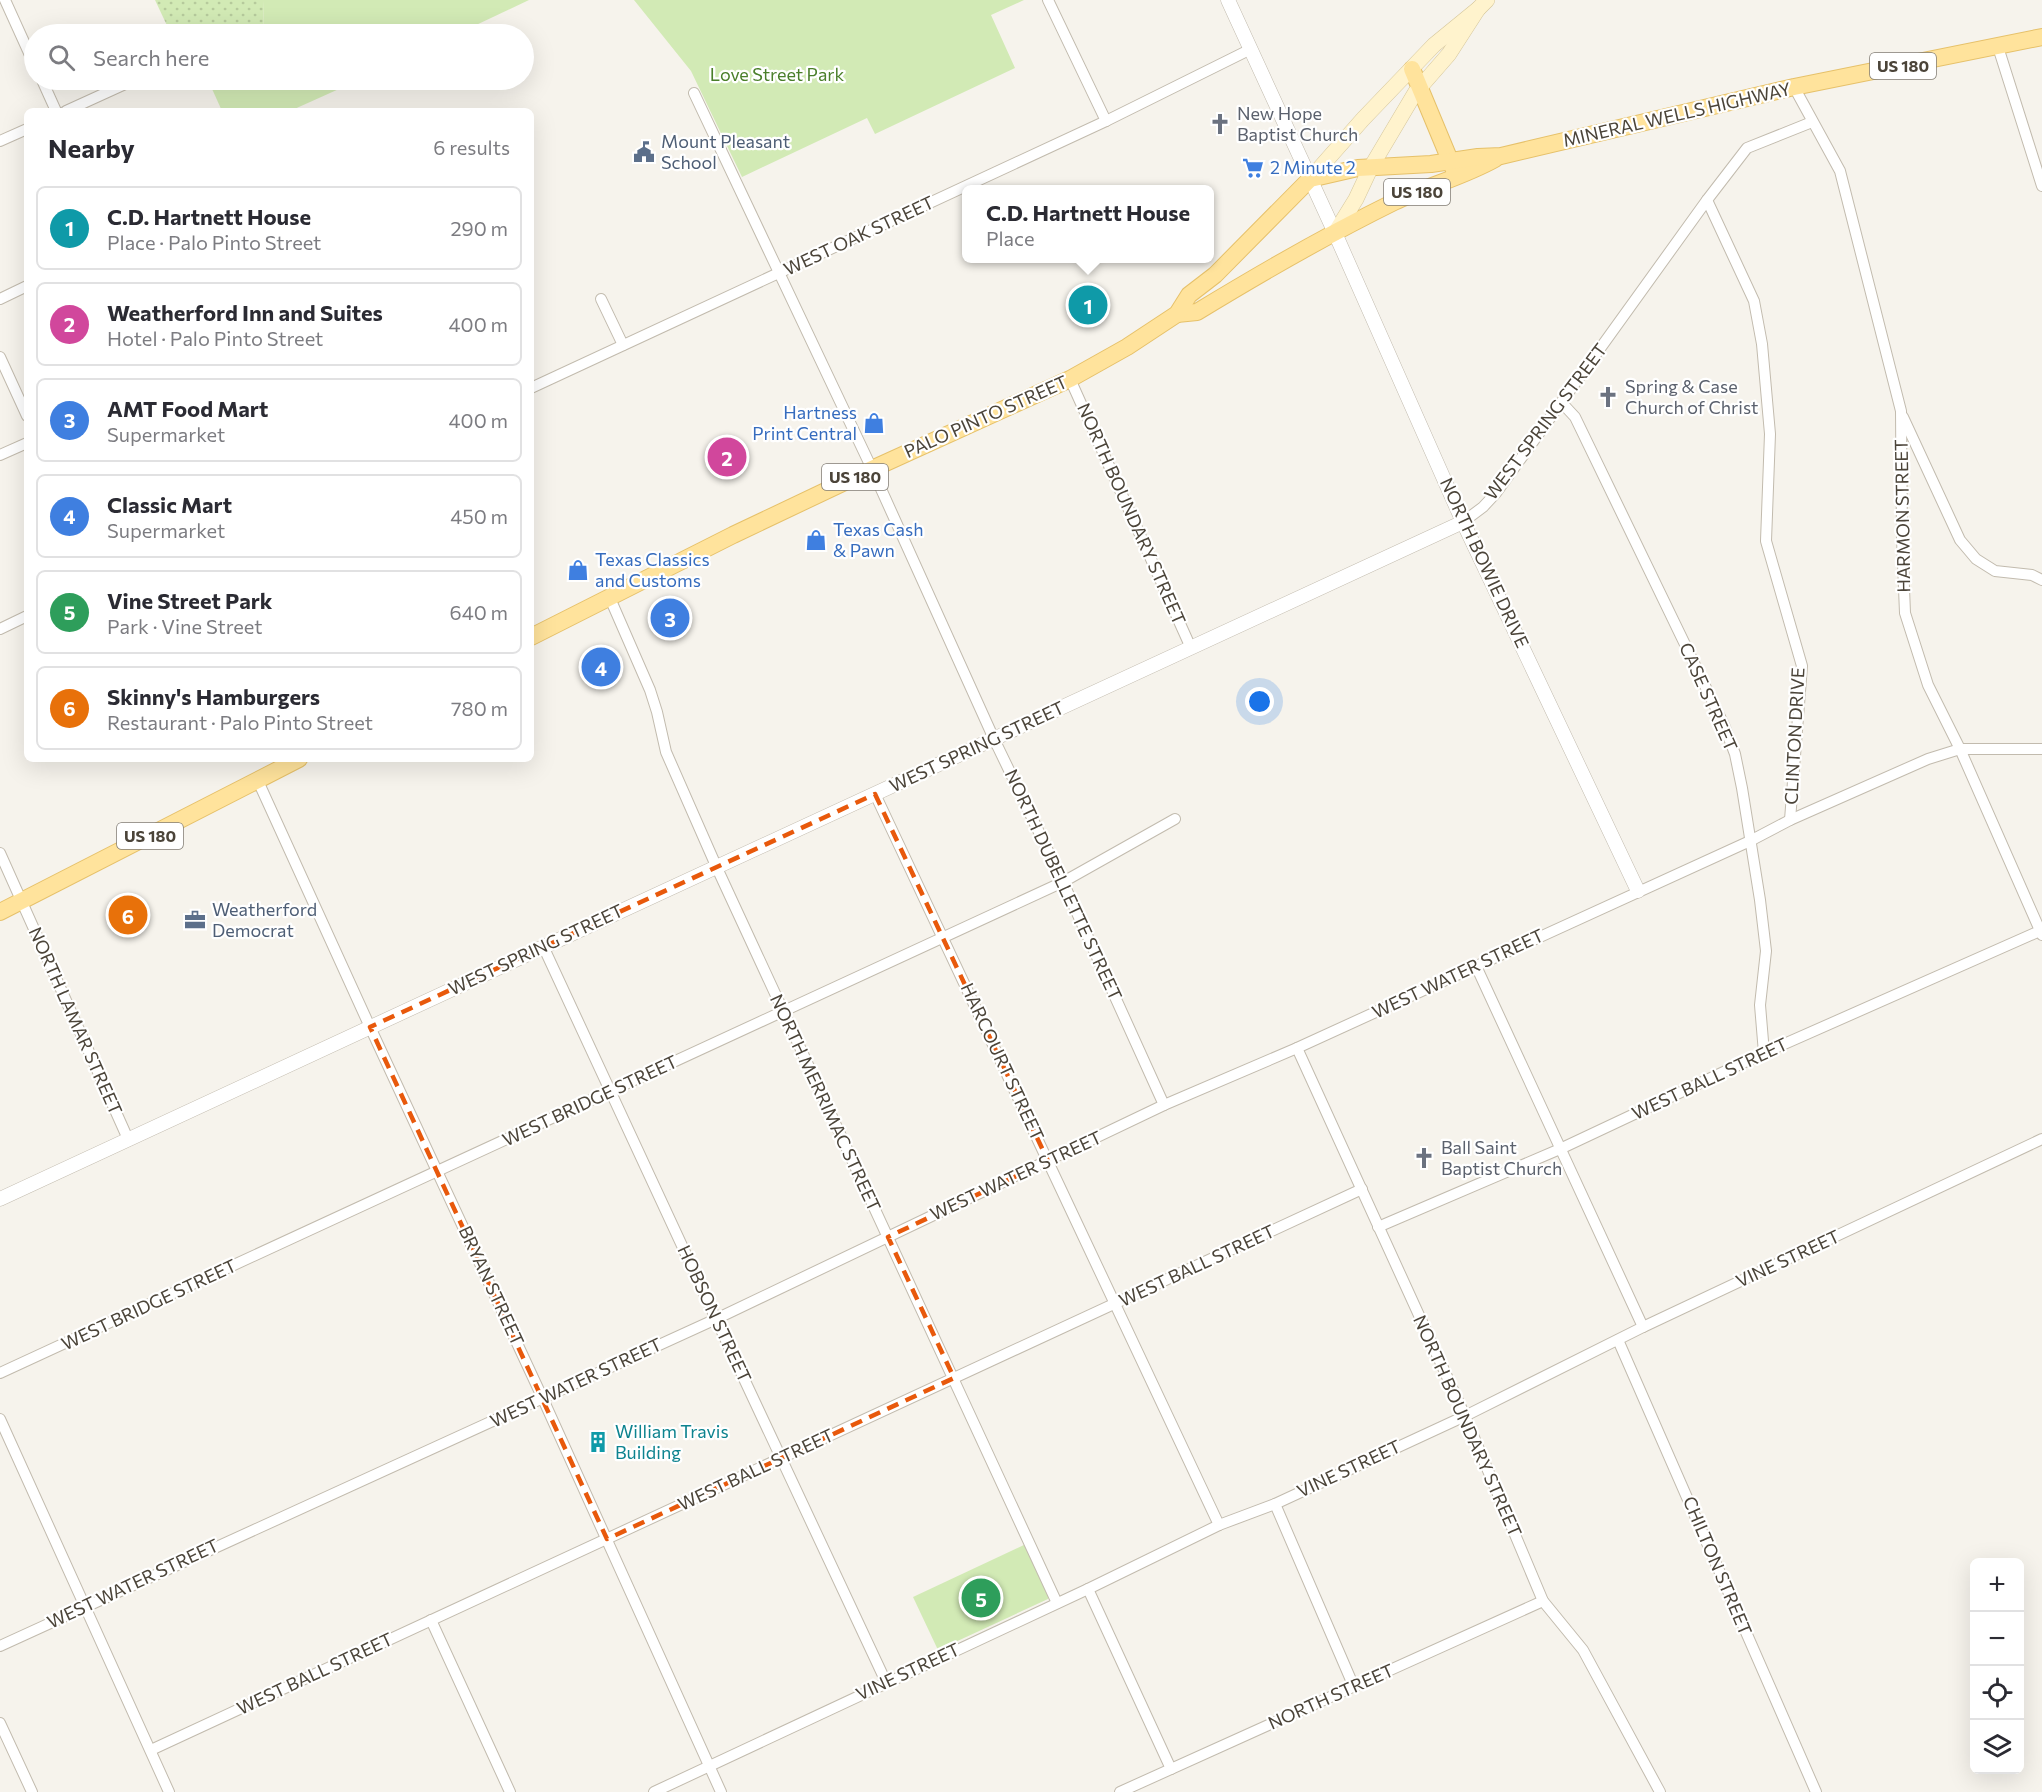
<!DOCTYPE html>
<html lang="en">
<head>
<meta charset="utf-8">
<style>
	:root { --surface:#fff; --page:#f7f7f7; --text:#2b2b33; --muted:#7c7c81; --line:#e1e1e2; --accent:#fc3f1d }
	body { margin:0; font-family:Commissioner,sans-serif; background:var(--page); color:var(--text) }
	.controls { position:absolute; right:18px; bottom:18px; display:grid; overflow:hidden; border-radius:9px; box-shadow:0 6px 24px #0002 }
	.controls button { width:54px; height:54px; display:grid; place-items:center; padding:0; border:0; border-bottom:2px solid var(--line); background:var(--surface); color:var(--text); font:30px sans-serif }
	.you { position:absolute; left:1260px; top:702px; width:21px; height:21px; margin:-15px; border:4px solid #fff; border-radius:50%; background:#1a73e8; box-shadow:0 0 0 9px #1a73e833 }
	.badge { display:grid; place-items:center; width:39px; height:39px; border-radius:50%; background:var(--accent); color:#fff; font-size:20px; font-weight:700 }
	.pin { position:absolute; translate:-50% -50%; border:3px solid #fff; box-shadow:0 2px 6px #0006 }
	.popup { position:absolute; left:962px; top:185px; width:252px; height:78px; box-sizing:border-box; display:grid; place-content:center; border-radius:9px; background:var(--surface); filter:drop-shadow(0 2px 4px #0005); font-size:20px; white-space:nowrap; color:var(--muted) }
	.popup b { font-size:22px; color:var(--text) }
	.popup::after { content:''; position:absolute; left:50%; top:100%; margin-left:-12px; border:12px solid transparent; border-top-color:var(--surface) }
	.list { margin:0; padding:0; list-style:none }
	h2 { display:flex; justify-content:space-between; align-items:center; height:78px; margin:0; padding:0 24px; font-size:26px }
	h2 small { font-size:20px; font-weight:400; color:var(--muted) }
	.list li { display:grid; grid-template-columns:39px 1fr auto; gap:18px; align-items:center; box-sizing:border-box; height:84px; margin:0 12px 12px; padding:0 12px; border:2px solid var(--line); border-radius:9px }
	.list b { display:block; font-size:22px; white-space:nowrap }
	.list p { margin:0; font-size:20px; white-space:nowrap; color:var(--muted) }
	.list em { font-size:20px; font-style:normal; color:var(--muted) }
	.icon { flex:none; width:33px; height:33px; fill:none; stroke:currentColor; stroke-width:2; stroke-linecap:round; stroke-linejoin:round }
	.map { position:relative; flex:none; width:2042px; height:1792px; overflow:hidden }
	.search { position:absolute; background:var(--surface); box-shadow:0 6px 24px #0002; left:24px; top:24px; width:510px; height:66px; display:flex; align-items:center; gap:15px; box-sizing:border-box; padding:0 21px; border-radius:33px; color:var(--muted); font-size:22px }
	.panel { position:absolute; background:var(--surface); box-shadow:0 6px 24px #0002; left:24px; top:108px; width:510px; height:654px; border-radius:9px }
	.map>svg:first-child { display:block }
	.green { fill:#d2eab5 }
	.garden { fill:url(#garden-dots) }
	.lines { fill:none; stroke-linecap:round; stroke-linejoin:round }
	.minor-casing { stroke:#c2bbae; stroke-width:12 }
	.tertiary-casing { stroke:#c2bbae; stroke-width:15 }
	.secondary-casing { stroke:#d6c79b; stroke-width:16 }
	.primary-casing { stroke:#e6c16a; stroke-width:18 }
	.minor { stroke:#fff; stroke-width:10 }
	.tertiary { stroke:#fff; stroke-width:14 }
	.secondary { stroke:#fff3cd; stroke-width:15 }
	.primary { stroke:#ffe39c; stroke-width:16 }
	.marked { fill:none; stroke:#e8590c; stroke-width:4.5; stroke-dasharray:12 8; stroke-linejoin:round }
	.labels { text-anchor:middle; stroke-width:4.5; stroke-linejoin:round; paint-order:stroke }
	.shield { fill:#fff; stroke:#817c74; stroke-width:1.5 }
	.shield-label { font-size:16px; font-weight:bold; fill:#4b4439 }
	.park-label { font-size:18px; fill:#4a7f2a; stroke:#fff }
	.worship-label { font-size:18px; fill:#5b616d; stroke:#fff; text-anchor:start }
	.street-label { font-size:18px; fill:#4b4439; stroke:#fff }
	.service-label { font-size:18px; fill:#4e5e75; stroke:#fff; text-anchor:start }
	.shop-label { font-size:18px; fill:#366cbe; stroke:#fff; text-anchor:start }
	.culture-label { font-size:18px; fill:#0d838f; stroke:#fff; text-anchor:start }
</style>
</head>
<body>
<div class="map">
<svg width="2042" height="1792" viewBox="0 0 2042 1792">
	<defs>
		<pattern id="garden-dots" width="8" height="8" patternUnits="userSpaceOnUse" patternTransform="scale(1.5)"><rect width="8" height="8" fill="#d2eab5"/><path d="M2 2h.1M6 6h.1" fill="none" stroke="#b6ca9c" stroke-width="1.8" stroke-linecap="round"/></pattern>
	</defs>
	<rect width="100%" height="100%" fill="#f6f3ec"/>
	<g class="green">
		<path d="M264,0H529L457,34H263Z"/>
		<path d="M634,0H1024L991,15L1015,68L875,134L867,118L742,177L691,71Z"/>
		<path d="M208,80H359L290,111H222Z"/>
		<path d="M1026,1544L1049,1596L1048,1599L938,1650L913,1597Z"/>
	</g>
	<path class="garden" d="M155,0H264L263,34H171Z"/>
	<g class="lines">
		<defs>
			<g id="minor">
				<path d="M5,0L34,64"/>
				<path d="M1048,0L1106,121"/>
				<path d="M1998,47L2042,186"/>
				<path d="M42,80L56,111"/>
				<path d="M1794,87L1840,171L1901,411L1902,539L1905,613L1928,685L1960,749L2042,935"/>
				<path d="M694,93L872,469L994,739L1063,882L1164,1105"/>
				<path d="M66,111L134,80"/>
				<path d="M0,141L27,129"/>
				<path d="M1707,200L1754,301L1762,344L1770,434L1766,541L1802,666L1790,820"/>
				<path d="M0,299L27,286"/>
				<path d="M601,299L623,345"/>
				<path d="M0,357L27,416"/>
				<path d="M1070,379L1191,648"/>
				<path d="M531,388L1106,121L1251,49"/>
				<path d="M1562,403L1575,417L1724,725L1735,754L1742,788L1760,900L1766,951L1760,1005L1764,1053"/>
				<path d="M1903,417L1960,540L1976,559L1995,571L2032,575L2042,580"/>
				<path d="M0,455L27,443"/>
				<path d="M1463,522L1483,507L1496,493L1707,200L1747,148L1812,122"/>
				<path d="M609,596L650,690L657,712L666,752L717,868L1057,1603"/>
				<path d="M0,629L27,616"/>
				<path d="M258,781L370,1027L543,1399L721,1792"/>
				<path d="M875,794L1219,1525"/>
				<path d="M0,853L128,1139"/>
				<path d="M543,946L716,1319L886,1682"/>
				<path d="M1476,966L1643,1327"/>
				<path d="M1297,1048L1465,1416L1543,1601L1583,1650L1660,1792"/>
				<path d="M1378,1227L1560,1149L1764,1053L2042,930"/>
				<path d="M1618,1340L1816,1792"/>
				<path d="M0,1373L1063,882L1175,819"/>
				<path d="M0,1419L169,1792"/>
				<path d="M1275,1504L1354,1687"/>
				<path d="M1088,1589L1171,1769"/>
				<path d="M431,1620L510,1792"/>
				<path d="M0,1646L716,1319L1164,1105L1297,1048L1750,841L1790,820L1928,759L1960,749H2042"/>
				<path d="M0,1723L32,1792"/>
				<path d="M151,1750L1362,1189"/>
				<path d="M654,1792L1088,1589L1219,1525L1275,1504L1465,1416L1643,1327L2042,1139"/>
				<path d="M1120,1792L1543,1601"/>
			</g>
			<g id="tertiary">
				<path d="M1228,0L1335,233L1463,522L1638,891"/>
				<path d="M0,1199C487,972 976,748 1463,522"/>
			</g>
			<g id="secondary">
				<path d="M1310,179L1363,119L1434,45L1478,9L1487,0"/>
				<path d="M1335,233L1356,199L1371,167L1415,93L1449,54L1478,9"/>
			</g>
			<g id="primary">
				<path d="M1412,69L1454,170"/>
				<path d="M1177,314L1197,312C1261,273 1327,235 1394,202C1427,186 1463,177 1495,159"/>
				<path d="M531,637L733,535L872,469L1070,379L1127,347L1177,314L1189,295L1215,275L1310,179L1358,168L1431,164L1478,157L1501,156L1794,87L2042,37"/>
				<path d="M0,912L299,759"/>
			</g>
		</defs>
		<use href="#minor" class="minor-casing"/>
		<use href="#tertiary" class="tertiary-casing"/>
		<use href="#secondary" class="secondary-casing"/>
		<use href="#primary" class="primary-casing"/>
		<use href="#minor" class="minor"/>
		<use href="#tertiary" class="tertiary"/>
		<use href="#secondary" class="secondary"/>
		<use href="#primary" class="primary"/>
	</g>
	<path class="marked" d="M875,794L1048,1161L888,1237L954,1378L607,1539L370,1027Z"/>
	<defs>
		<symbol id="church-bare" viewBox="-9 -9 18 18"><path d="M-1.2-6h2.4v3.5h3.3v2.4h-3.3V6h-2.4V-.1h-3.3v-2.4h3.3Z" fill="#6b7280" stroke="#fff" stroke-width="2.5" paint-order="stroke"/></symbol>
		<symbol id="civic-bare" viewBox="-9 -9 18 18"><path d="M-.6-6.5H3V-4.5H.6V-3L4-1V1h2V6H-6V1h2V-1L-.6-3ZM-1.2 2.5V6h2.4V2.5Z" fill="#5c6f8a" stroke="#fff" stroke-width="2.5" paint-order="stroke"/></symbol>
		<symbol id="supermarket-bare" viewBox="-9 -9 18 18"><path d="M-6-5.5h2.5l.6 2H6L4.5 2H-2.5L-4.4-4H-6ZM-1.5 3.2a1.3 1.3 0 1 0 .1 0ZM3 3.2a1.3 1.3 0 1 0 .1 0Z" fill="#3f7fe0" stroke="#fff" stroke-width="2.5" paint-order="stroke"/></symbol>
		<symbol id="shop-bare" viewBox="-9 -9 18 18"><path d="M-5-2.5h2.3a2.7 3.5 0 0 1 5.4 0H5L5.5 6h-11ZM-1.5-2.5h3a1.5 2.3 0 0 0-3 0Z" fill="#3f7fe0" stroke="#fff" stroke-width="2.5" paint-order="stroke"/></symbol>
		<symbol id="office-bare" viewBox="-9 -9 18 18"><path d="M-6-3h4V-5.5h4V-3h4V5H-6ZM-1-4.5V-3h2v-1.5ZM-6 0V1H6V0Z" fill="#5c6f8a" stroke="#fff" stroke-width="2.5" paint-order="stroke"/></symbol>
		<symbol id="building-bare" viewBox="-9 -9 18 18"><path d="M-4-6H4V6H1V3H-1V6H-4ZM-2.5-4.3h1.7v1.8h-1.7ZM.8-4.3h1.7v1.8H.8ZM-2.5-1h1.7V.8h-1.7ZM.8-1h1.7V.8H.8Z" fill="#0f9aa8" stroke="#fff" stroke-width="2.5" paint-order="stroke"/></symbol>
	</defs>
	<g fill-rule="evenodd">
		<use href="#church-bare" x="1205" y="109" width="30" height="30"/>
		<use href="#civic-bare" x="629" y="137" width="30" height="30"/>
		<use href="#supermarket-bare" x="1238" y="153" width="30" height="30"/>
		<use href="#church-bare" x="1593" y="382" width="30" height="30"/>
		<use href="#shop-bare" x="859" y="408" width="30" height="30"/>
		<use href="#shop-bare" x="801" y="525" width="30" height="30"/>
		<use href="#shop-bare" x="563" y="555" width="30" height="30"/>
		<use href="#office-bare" x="180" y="905" width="30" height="30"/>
		<use href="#church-bare" x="1409" y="1143" width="30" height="30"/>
		<use href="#building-bare" x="583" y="1427" width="30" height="30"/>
	</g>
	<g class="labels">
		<g class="shield">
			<rect x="1870" y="53" width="66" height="26" rx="4.5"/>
			<rect x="1384" y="179" width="66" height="26" rx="4.5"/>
			<rect x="822" y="464" width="66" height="26" rx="4.5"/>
			<rect x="117" y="823" width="66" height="26" rx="4.5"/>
		</g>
		<g class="shield-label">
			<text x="1903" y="72">US 180</text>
			<text x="1417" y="198">US 180</text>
			<text x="855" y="483">US 180</text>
			<text x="150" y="842">US 180</text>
		</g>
		<g class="park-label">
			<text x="777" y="81">Love Street Park</text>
		</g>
		<g class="worship-label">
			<text x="1237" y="120">New Hope<tspan x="1237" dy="21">Baptist Church</tspan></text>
			<text x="1625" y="393">Spring &amp; Case<tspan x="1625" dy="21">Church of Christ</tspan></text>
			<text x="1441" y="1154">Ball Saint<tspan x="1441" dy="21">Baptist Church</tspan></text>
		</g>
		<g class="street-label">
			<text transform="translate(1677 115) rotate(-13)" y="6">MINERAL WELLS HIGHWAY</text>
			<text transform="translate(859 236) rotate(-25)" y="6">WEST OAK STREET</text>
			<text transform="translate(986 417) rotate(-24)" y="6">PALO PINTO STREET</text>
			<text transform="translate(1546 422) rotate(-53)" y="6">WEST SPRING STREET</text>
			<text transform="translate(1131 514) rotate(66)" y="6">NORTH BOUNDARY STREET</text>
			<text transform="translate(1903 516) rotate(-91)" y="6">HARMON STREET</text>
			<text transform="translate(1484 563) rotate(65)" y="6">NORTH BOWIE DRIVE</text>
			<text transform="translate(1708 697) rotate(66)" y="6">CASE STREET</text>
			<text transform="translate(1795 736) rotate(-87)" y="6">CLINTON DRIVE</text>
			<text transform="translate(977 747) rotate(-25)" y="6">WEST SPRING STREET</text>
			<text transform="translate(1063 885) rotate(65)" y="6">NORTH DUBELLETTE STREET</text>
			<text transform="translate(536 950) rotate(-25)" y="6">WEST SPRING STREET</text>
			<text transform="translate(1458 974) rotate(-25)" y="6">WEST WATER STREET</text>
			<text transform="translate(75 1021) rotate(66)" y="6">NORTH LAMAR STREET</text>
			<text transform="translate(1002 1062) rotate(65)" y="6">HARCOURT STREET</text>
			<text transform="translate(1710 1079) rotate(-25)" y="6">WEST BALL STREET</text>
			<text transform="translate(590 1101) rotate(-25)" y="6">WEST BRIDGE STREET</text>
			<text transform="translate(825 1103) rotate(65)" y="6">NORTH MERRIMAC STREET</text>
			<text transform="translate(1016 1176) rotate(-25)" y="6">WEST WATER STREET</text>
			<text transform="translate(1788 1259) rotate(-25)" y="6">VINE STREET</text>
			<text transform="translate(1197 1266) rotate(-25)" y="6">WEST BALL STREET</text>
			<text transform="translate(491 1286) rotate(65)" y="6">BRYAN STREET</text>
			<text transform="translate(149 1305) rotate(-25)" y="6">WEST BRIDGE STREET</text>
			<text transform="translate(714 1314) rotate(65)" y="6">HOBSON STREET</text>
			<text transform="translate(576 1383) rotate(-25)" y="6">WEST WATER STREET</text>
			<text transform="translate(1467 1426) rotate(66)" y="6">NORTH BOUNDARY STREET</text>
			<text transform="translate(1349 1469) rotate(-25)" y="6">VINE STREET</text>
			<text transform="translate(756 1470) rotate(-25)" y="6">WEST BALL STREET</text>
			<text transform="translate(1717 1566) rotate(67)" y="6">CHILTON STREET</text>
			<text transform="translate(133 1584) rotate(-25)" y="6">WEST WATER STREET</text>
			<text transform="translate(908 1672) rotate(-25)" y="6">VINE STREET</text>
			<text transform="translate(315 1674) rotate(-25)" y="6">WEST BALL STREET</text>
			<text transform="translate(1331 1697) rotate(-24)" y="6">NORTH STREET</text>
		</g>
		<g class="service-label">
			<text x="661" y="148">Mount Pleasant<tspan x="661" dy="21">School</tspan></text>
			<text x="212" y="916">Weatherford<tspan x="212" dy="21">Democrat</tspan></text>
		</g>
		<g class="shop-label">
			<text x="1270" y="174">2 Minute 2</text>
			<text x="857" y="419" text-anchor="end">Hartness<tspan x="857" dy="21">Print Central</tspan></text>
			<text x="833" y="536">Texas Cash<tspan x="833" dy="21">&amp; Pawn</tspan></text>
			<text x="595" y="566">Texas Classics<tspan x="595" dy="21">and Customs</tspan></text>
		</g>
		<g class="culture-label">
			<text x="615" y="1438">William Travis<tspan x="615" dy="21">Building</tspan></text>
		</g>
	</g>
</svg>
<div class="controls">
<button>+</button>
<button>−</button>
<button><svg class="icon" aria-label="locate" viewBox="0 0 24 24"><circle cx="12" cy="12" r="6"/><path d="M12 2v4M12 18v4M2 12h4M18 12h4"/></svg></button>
<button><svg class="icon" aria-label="layers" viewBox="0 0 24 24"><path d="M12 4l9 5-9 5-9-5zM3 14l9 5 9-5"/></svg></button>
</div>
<div class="you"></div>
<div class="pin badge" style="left:1088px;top:305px;background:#0f9aa8">1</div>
<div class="popup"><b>C.D. Hartnett House</b>Place</div>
<div class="pin badge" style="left:727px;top:457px;background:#d1479c">2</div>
<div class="pin badge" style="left:670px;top:618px;background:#3f7fe0">3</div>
<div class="pin badge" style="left:601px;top:667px;background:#3f7fe0">4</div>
<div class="pin badge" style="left:981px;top:1598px;background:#2e9e5b">5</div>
<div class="pin badge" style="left:128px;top:915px;background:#e8710a">6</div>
<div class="search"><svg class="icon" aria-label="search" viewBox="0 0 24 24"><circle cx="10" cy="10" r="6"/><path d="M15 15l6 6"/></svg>Search here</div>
<section class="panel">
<h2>Nearby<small>6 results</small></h2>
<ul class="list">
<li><span class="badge" style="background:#0f9aa8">1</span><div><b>C.D. Hartnett House</b><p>Place · Palo Pinto Street</p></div><em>290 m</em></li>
<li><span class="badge" style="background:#d1479c">2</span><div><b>Weatherford Inn and Suites</b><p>Hotel · Palo Pinto Street</p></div><em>400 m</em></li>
<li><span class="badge" style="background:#3f7fe0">3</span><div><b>AMT Food Mart</b><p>Supermarket</p></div><em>400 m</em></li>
<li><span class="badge" style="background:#3f7fe0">4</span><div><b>Classic Mart</b><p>Supermarket</p></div><em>450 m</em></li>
<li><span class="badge" style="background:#2e9e5b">5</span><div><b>Vine Street Park</b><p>Park · Vine Street</p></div><em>640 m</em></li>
<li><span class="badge" style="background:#e8710a">6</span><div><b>Skinny's Hamburgers</b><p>Restaurant · Palo Pinto Street</p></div><em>780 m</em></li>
</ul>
</section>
</div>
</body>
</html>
